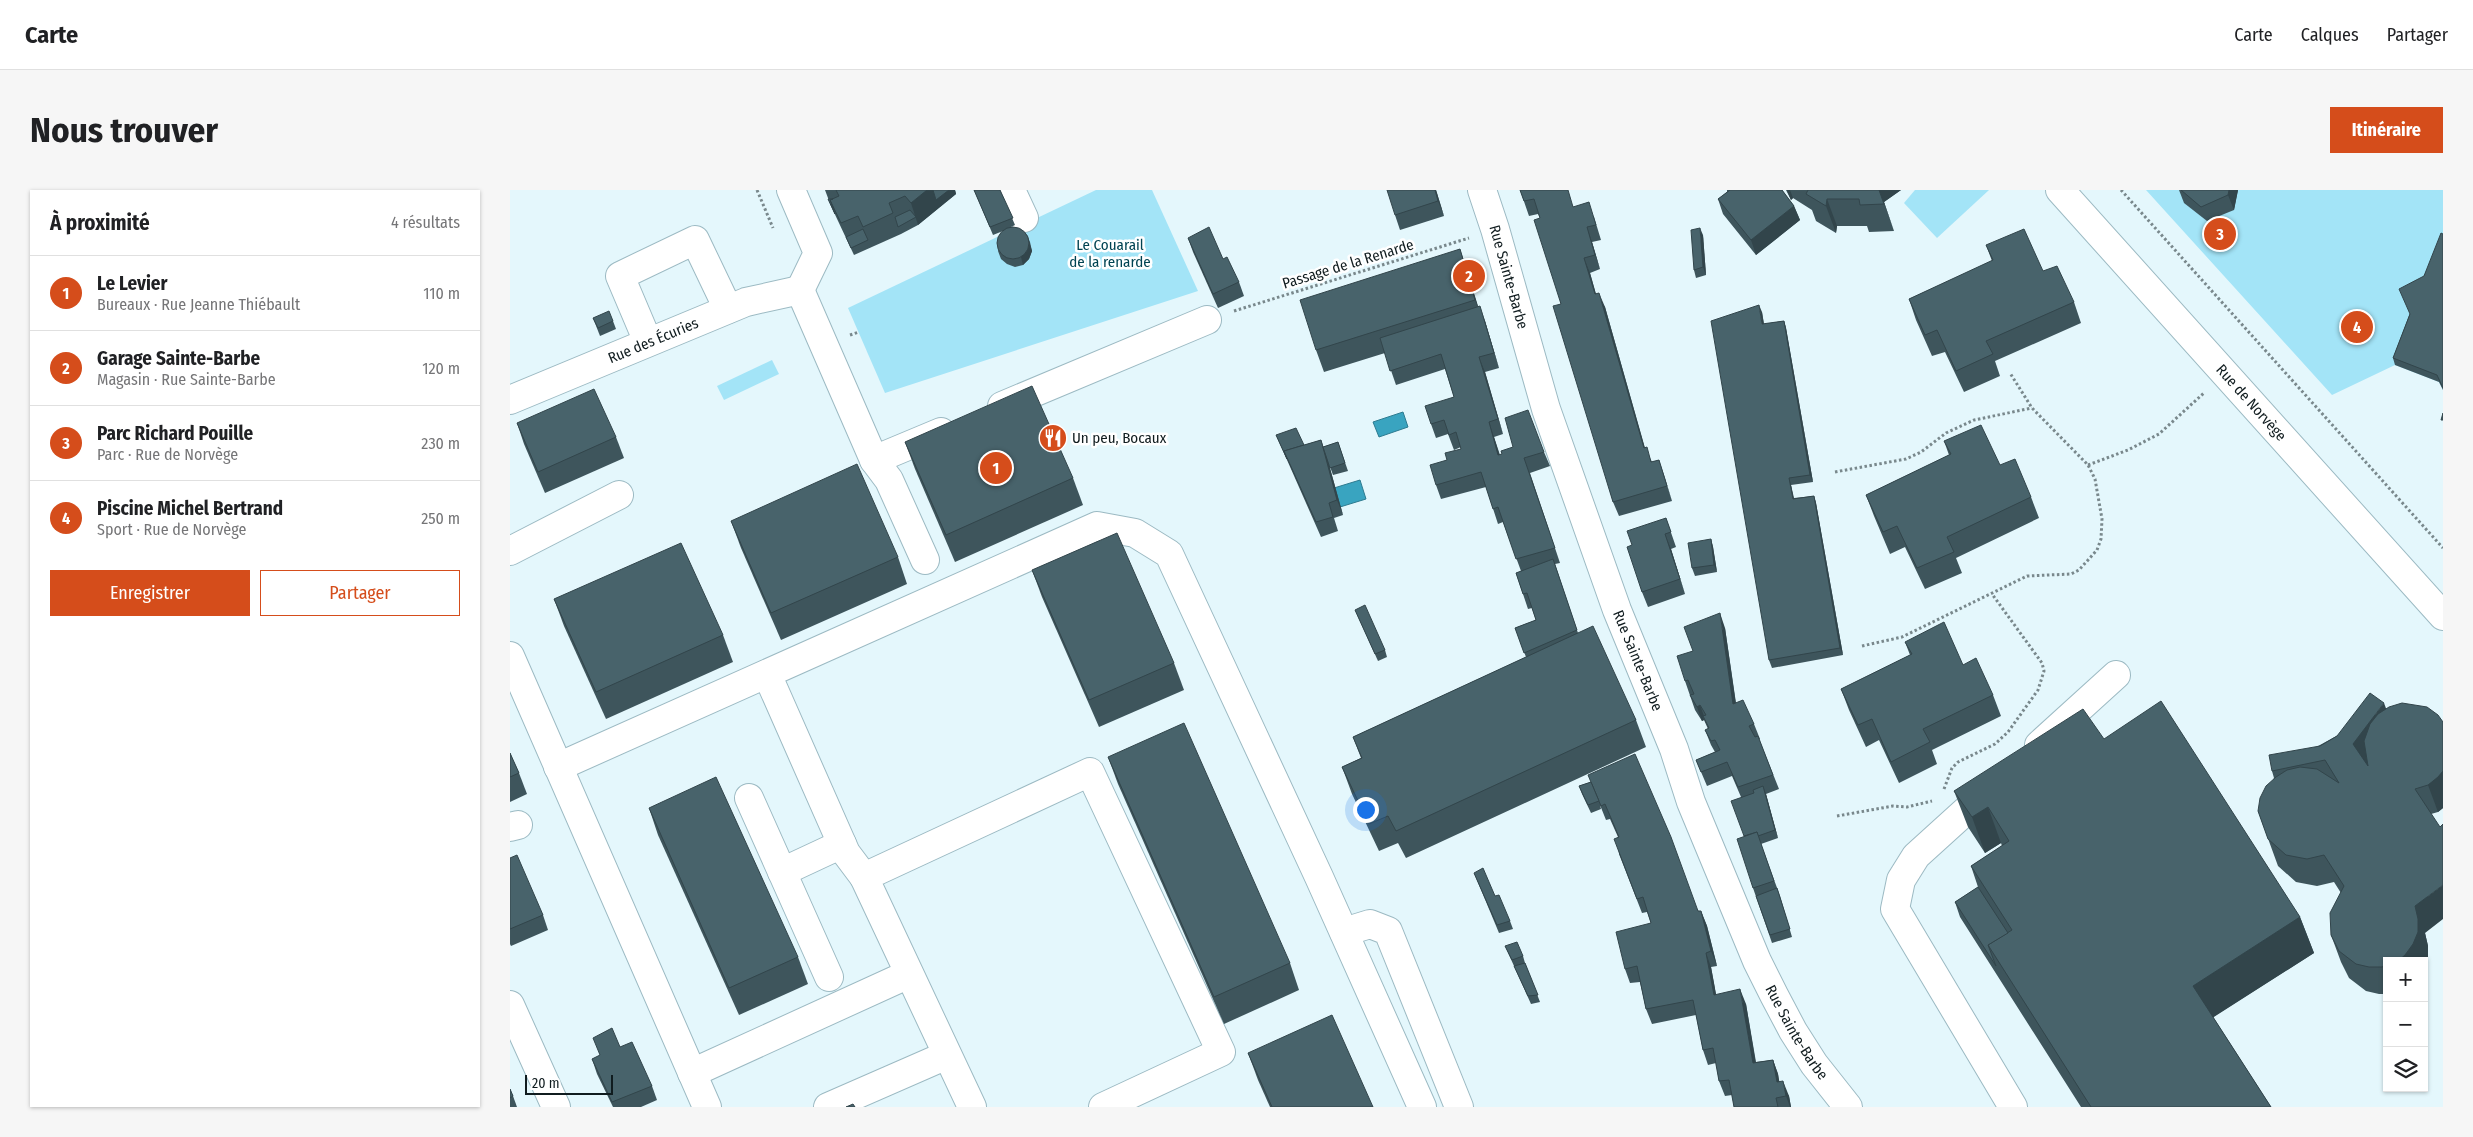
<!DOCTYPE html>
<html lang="fr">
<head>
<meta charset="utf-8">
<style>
	:root { --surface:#fff; --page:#f6f6f6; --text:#202124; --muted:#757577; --line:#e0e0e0; --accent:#d54d1b }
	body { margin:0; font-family:"Fira Sans Condensed",sans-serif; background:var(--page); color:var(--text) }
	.controls { position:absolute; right:15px; bottom:15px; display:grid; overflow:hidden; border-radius:0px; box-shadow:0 1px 4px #0004 }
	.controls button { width:45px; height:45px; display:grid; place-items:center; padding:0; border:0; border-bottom:1px solid var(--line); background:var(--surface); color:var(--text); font:25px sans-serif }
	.scale { position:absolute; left:15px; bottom:12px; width:88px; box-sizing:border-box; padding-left:5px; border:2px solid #101c1f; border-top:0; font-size:14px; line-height:18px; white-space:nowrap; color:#101c1f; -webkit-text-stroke:4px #fff; paint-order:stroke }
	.you { position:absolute; left:855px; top:619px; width:18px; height:18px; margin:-12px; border:4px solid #fff; border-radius:50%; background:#1a73e8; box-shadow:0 0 0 8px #1a73e833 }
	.badge { display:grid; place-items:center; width:32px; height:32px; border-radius:50%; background:var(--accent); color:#fff; font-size:16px; font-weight:700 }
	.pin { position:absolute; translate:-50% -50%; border:2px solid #fff; box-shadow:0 1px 5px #0006 }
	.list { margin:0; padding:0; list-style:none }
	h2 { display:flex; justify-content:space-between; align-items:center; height:65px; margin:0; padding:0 20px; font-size:21px }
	h2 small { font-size:16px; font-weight:400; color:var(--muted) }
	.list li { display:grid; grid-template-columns:32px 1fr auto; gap:15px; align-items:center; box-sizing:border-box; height:75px; padding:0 20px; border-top:1px solid var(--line) }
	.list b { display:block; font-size:19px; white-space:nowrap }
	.list p { margin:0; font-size:16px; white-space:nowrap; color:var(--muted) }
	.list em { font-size:16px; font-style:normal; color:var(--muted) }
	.actions { display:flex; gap:10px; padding:15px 20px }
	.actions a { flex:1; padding:11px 0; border:1px solid var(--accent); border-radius:0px; text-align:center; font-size:18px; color:var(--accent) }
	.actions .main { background:var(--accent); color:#fff }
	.icon { flex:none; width:28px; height:28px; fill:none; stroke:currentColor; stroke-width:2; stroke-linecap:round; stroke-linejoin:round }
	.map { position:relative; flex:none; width:1933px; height:917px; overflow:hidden; border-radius:0px }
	header { display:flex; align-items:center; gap:30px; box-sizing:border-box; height:70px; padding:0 25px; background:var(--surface); border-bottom:1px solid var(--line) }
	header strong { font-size:24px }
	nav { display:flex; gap:28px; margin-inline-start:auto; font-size:18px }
	.intro { display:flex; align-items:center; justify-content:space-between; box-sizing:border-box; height:120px; padding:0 30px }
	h1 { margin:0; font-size:35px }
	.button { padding:12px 22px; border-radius:0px; background:var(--accent); color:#fff; font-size:18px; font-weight:700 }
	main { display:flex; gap:30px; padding:0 30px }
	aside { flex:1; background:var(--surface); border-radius:0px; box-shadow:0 1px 4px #0004 }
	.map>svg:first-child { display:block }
	.green { fill:#a3e4f7 }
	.water { fill:#39a4c0; stroke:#2d7b90 }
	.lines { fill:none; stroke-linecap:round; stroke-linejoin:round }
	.minor-casing { stroke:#9cbac3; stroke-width:30 }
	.path { stroke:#79888c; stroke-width:3; stroke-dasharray:2.5 2.5; stroke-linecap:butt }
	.minor { stroke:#fff; stroke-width:28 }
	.wall { fill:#3e555c }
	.shaded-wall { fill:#32454b }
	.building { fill:#48636b; stroke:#32454b }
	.labels { text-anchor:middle; stroke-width:5; stroke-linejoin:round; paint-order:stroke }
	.park-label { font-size:15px; fill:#004352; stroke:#fff }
	.street-label { font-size:15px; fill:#101c1f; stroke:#fff }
	.poi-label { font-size:15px; fill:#101c1f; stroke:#fff; text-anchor:start }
</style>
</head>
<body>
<header>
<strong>Carte</strong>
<nav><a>Carte</a><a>Calques</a><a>Partager</a></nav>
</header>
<div class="intro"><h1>Nous trouver</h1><a class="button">Itinéraire</a></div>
<main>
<aside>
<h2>À proximité<small>4 résultats</small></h2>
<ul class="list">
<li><span class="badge">1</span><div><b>Le Levier</b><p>Bureaux · Rue Jeanne Thiébault</p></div><em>110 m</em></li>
<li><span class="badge">2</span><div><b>Garage Sainte-Barbe</b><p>Magasin · Rue Sainte-Barbe</p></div><em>120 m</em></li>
<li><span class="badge">3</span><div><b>Parc Richard Pouille</b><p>Parc · Rue de Norvège</p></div><em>230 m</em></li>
<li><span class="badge">4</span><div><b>Piscine Michel Bertrand</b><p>Sport · Rue de Norvège</p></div><em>250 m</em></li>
</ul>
<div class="actions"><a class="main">Enregistrer</a><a>Partager</a></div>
</aside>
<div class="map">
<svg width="1933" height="917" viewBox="0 0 1933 917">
	<rect width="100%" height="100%" fill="#e4f7fc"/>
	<g class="green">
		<path d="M586,0H642L688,101L375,203L338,118Z"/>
		<path d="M1405,0H1479L1427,48L1394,13Z"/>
		<path d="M1636,0H1933V200L1929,192L1885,175L1822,205Z"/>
		<path d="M262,170L269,184L214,210L207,196Z"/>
	</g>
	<g class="water">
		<path d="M893,222L898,237L869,247L863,232Z"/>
		<path d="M850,290L856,309L830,317L824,298Z"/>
	</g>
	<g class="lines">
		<defs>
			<g id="minor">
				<path d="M281,0L308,63L290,100"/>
				<path d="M501,0L514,28"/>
				<path id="s1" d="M972,0L985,39L1036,219L1107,420L1164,559L1181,612L1247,771L1264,805L1283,841L1304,874L1338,917"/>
				<path id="s2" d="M1550,0L1933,426"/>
				<path d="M290,100L364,270L379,290L415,370"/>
				<path d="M138,152L110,86L185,50L218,119"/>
				<path id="s3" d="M0,210L236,112L290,100"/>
				<path d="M492,216L697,130"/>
				<path d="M364,270L431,242"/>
				<path d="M0,361L109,305"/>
				<path d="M0,466L197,917"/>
				<path d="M257,484L336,663L354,687"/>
				<path d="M1529,555L1606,485"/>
				<path d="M48,577L587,336L625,343L659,364L809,687L912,917"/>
				<path d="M1481,598L1406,666L1391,690L1385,719L1503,917"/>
				<path d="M239,608L319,787"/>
				<path d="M0,637L8,635"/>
				<path d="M272,682L332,654"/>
				<path d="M834,742L860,734L878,741L949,917"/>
				<path d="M0,815L46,917"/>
				<path d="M182,883L399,784"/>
				<path d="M318,917L437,865"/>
				<path d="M462,917L354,687L580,582L711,862L593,917"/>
			</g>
		</defs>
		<use href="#minor" class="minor-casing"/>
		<g class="path">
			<path d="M247,0L263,38"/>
			<path d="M1611,0L1933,358"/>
			<path d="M724,121L959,48"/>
			<path d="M340,145L349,142"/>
			<path d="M1578,275L1618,260L1649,244L1695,202"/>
			<path d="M1325,282L1396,269L1411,262L1436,243L1464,230L1522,218"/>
			<path d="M1352,456L1392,447L1517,386L1561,384L1569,380L1587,360L1591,349L1592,329L1585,289L1578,275L1522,218L1500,183"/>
			<path d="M1434,599L1442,578L1448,572L1485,554L1498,542L1528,500L1534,481L1532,473L1482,404"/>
			<path d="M1327,626L1383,616L1397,617L1422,611"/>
		</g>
		<use href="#minor" class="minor"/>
	</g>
	<g class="wall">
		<path d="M315,0H445L446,4L408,35L391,44L344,65L321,16Z"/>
		<path d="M464,0H490L505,35L501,37L517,45L520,52L522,61L519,69L513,75L505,77L497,74L491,69L488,61L493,41L483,45Z"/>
		<path d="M926,0L934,26L890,40L885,25Z"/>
		<path d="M1010,0L1064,17L1084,27L1091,50L1082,52L1090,79L1080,83L1086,104L1095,117L1135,258L1142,272L1149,270L1162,311L1109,326L1103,312L1051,114L1030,28L1028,24L1019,26Z"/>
		<path d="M1217,0H1272L1284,16L1290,30L1246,65L1213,24L1208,9L1217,2Z"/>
		<path d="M1276,0H1391L1374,12L1384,41L1359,42L1357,36H1327L1326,43L1306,31L1302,20L1283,8L1281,10Z"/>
		<path d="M1669,0H1728L1724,20L1697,31L1674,13Z"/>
		<path d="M1933,44V200L1929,192L1885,175L1883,168L1914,86Z"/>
		<path d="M1193,45L1196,85L1186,88L1184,80Z"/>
		<path d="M678,48L729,92L734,106L708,118L683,62Z"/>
		<path d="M1476,55L1533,81L1564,112L1571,133L1485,171L1490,186L1454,202L1435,162L1422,166L1406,130L1399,109L1482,71Z"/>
		<path d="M950,59L957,81L968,117L975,131L989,178L975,182L993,244L984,247L990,265L1034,262L1040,276L1020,283L1050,373L1045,374L1068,443L1126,530L1136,557L896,668L888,653L869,661L842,604L832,577L851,568L843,547L1016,467L1005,438L1026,430L1022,418L1018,419L1006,383L1011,381L993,332L988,334L976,297L931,309L926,295L937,270L951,259V257L944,260L938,244L926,248L921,234L944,207L935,179L886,195L875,163L814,182L806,160Z"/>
		<path d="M1252,122L1254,134L1274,131L1276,138L1303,292L1281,295L1284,308L1304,306L1306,313L1333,465L1262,478L1259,470Z"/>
		<path d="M83,128L103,131L106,139L90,146Z"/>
		<path d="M7,233L106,247L114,268L35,303L14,254Z"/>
		<path d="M766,245L794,255L811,250L813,257L828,252L838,281L823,285L818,271L833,325L824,328L828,341L811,347Z"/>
		<path d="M1434,251L1490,275L1521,307L1529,328L1446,368L1452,383L1415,399L1395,357L1380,364L1364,326L1356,305L1439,265Z"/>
		<path d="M395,252L563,288L573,315L445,372L405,279Z"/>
		<path d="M1156,328L1166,357L1161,359L1175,404L1138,417L1132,402L1122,355Z"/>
		<path d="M221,331L388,367L397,394L271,450L231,358Z"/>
		<path d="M1201,349L1203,357L1207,382L1185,386L1182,378Z"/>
		<path d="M522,380L664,473L674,500L589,537L532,407Z"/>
		<path d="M44,409L213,445L223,472L96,529L54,436Z"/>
		<path d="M845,420L875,460L877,467L868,471Z"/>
		<path d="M1215,438L1226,513L1244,534L1250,549H1249L1269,599L1256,604L1268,648L1251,654L1270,706L1282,747L1262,753L1243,698L1234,646L1231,607L1222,586L1197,596L1186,570L1205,562L1201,555L1195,540L1198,539L1194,530L1192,531L1185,520L1175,491L1183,461Z"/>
		<path d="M1395,452L1453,475L1483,505L1491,526L1422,560L1427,574L1389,593L1369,550L1356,557L1339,520L1331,499L1400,465Z"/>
		<path d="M1876,519L1933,532V618L1928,622L1921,624L1915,743L1918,756V769L1914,778V771H1877V804H1869L1856,801L1839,788L1831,772L1821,745L1831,703L1824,692L1807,696L1786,692L1768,676L1748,621L1764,588L1762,581Z"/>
		<path d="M1594,549L1790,727L1804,763L1703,827L1761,917H1571L1450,727L1445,712L1468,697L1461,676L1492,656L1491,653L1475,663L1458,637L1444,601Z"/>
		<path d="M0,563L9,583L17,604L0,612Z"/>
		<path d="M598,567L780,773L789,800L714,834L608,594Z"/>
		<path d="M1081,592L1188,721H1191L1197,736L1207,776L1201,777L1206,805L1236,814L1246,872L1263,870L1268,884L1269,892L1279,906L1281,917H1224L1222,905L1215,906L1209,891L1206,873L1198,875L1193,860L1186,825L1142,834L1136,819L1130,792L1120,793L1115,779L1141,733L1137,722L1132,723L1109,664L1108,647L1100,629L1096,630L1090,615L1091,619L1081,623L1072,604L1069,596Z"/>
		<path d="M139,618L288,767L298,794L229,825L148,645Z"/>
		<path d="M0,668L33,725L38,740L1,756L0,754Z"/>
		<path d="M964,683L985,706L1000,731L1003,739L989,743Z"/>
		<path d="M995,756L1013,766L1015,773L1030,812L1021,814Z"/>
		<path d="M110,857L142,896L147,910L131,917H103L87,884L82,869Z"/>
		<path d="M738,863L863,917H760L748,890Z"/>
		<path d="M0,899L3,906L7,917H0Z"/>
	</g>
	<g class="shaded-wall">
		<path d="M417,0H445L446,4L408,35L401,13Z"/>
		<path d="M925,0H926L934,26L928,11Z"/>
		<path d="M1277,0H1280L1283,8L1281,10Z"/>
		<path d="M1369,0H1391L1374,12L1384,41Z"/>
		<path d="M1719,0H1728L1724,20L1718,5Z"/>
		<path d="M1317,9L1327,36L1326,43L1316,16Z"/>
		<path d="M1284,16L1290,30L1246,65L1241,50Z"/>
		<path d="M1077,37L1082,52L1090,79L1085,65Z"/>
		<path d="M1190,38L1193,45L1196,85L1193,77Z"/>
		<path d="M517,45L522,61L519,69L513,75L511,67Z"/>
		<path d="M950,59L957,81L973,132L965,110Z"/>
		<path d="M1074,68L1080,83L1090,119L1085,104Z"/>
		<path d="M1089,103L1095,117L1139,273L1134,258Z"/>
		<path d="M1249,115L1252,122L1255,142L1252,134Z"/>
		<path d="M970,116L975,131L989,178L984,163Z"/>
		<path d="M1274,131L1276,138L1303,292L1300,285Z"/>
		<path d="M969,167L975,182L993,244L988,229Z"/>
		<path d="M979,232L984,247L994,280L988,265Z"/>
		<path d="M811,250L816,264L833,325L827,310Z"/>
		<path d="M1149,270L1154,285L1162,311L1157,296Z"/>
		<path d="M1279,288L1281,295L1285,316L1283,309Z"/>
		<path d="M1304,306L1306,313L1333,465L1330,458Z"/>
		<path d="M1155,344L1161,359L1175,404Z"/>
		<path d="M1201,349L1203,357L1207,382L1204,375Z"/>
		<path d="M1210,423L1215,438L1228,529L1223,514Z"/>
		<path d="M1874,513L1884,540L1853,581L1843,554Z"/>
		<path d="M1190,515L1195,529L1193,526L1194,530L1192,531L1187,517Z"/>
		<path d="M1933,581V618L1928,622L1918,595Z"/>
		<path d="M1253,596L1256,604L1268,648L1265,640Z"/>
		<path d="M1478,617L1491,653L1475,663L1462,627Z"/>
		<path d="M1933,695V729L1915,743L1918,756V769L1914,778V771H1888L1905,716Z"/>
		<path d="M1191,721L1197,736L1207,776L1201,761Z"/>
		<path d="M1790,727L1804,763L1696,832L1683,796Z"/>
		<path d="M1196,763L1201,777L1209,820L1204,805Z"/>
		<path d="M1230,799L1236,814L1248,887L1243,873Z"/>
		<path d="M1263,870L1268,884L1272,907L1267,892Z"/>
		<path d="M1273,891L1279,906L1281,917H1280L1276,906Z"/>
	</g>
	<g class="building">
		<path d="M326,0H417L401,13L395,6L379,13L383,23L353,37L348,26L331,33L320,10L329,6Z"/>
		<path d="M423,0H439L426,10Z"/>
		<path d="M464,0H490L503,28L480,37Z"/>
		<path d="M877,0H925L928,11L885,25Z"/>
		<path d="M1010,0H1058L1063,17L1079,12L1086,35L1077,37L1085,65L1074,68L1085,104L1089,103L1134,258L1137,257L1141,272L1149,270L1157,296L1103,312L1043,116L1051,114L1024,30L1030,28L1024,9L1014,11Z"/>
		<path d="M1220,0H1272L1284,16L1241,50L1208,9Z"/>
		<path d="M1298,0H1369L1374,14L1350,15L1349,9H1317L1316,16L1296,4Z"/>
		<path d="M1671,0H1719L1718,5L1691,17Z"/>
		<path d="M318,9H323L320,10L325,24Z"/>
		<path d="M400,20L406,27L388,37L385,27Z"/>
		<path d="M699,37L713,69L717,67L729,92L703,104L678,48Z"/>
		<circle cx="503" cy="53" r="16"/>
		<path d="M1190,38L1193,77L1184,80L1181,40Z"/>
		<path d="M353,39L358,50L341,58L336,47Z"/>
		<path d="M1514,39L1533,81L1547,76L1564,112L1476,151L1483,164L1446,181L1427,140L1415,145L1399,109L1483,70L1476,55Z"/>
		<path d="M1931,43L1933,44V198L1927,185L1883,168L1900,124L1889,99L1914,86Z"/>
		<path d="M950,59L965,110L806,160L790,110Z"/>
		<path d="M1249,115L1252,134L1274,131L1300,285L1279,288L1283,309L1304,306L1330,458L1259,470L1201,131Z"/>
		<path d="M970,116L984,163L969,167L988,229L979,232L988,265L992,264L991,261L1003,257L995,228L1018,220L1034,262L1014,268L1045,358L1006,369L988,317L983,319L971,282L926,295L920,275L937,270L935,263L951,259L946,242L939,245L934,230L921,234L915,216L944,207L931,164L880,181L870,148Z"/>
		<path d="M99,121L103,131L88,138L83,128Z"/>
		<path d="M522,196L563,288L436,345L395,252Z"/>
		<path d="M84,199L106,247L28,282L7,233Z"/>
		<path d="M1933,223V230H1931Z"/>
		<path d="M1471,235L1490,275L1505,269L1521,307L1437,347L1444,362L1407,378L1387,336L1373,342L1356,305L1441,264L1434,251Z"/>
		<path d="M786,238L794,255L774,261L777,269L766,245Z"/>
		<path d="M811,250L827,310L819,313L823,327L806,332L774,261Z"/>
		<path d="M828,252L835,273L820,278L813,257Z"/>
		<path d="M347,274L388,367L261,423L221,331Z"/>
		<path d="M1156,328L1161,342L1155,344L1170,389L1132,402L1117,357L1122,355L1117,341Z"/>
		<path d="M607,343L664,473L579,510L522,380Z"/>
		<path d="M1201,349L1204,375L1182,378L1178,353Z"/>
		<path d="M171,353L213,445L86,502L44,409Z"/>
		<path d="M1043,369L1067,440L1014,463L1005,438L1026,430L1017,403L1013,404L1006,383Z"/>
		<path d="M855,415L875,460L865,464L845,420Z"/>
		<path d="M1210,423L1223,514L1233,510L1244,534L1239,536L1245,547L1248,546L1263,585L1228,597L1217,572L1191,582L1186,570L1210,560L1205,550L1201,551L1195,540L1199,538L1193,526L1196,525L1190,515L1187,517L1180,505L1184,504L1178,490L1175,491L1167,466L1183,461L1174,437Z"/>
		<path d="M1434,432L1453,475L1466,468L1483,505L1413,539L1420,552L1381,572L1362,529L1348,535L1331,499L1402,464L1395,452Z"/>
		<path d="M1083,436L1126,530L886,641L878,626L859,634L832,577L852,568L843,547Z"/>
		<path d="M1860,503L1874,513L1843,554L1858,576L1854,551L1860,534L1868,524L1879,517L1892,513L1917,517L1928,525L1933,532V581L1928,587L1918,595L1905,599L1930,637L1933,634V695L1905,716L1908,729V742L1903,754L1895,765L1888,771H1877V775L1872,777H1859L1846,774L1829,761L1821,745L1820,723L1834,696L1814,665L1797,669L1776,665L1758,649L1748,621L1750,608L1756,596L1766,587L1777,580L1790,577L1807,579L1829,593L1815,570L1762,581L1759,565L1810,556L1827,546Z"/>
		<path d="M1651,511L1790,727L1683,796L1761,917H1581L1478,755L1502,740L1461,676L1499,651L1478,617L1462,627L1444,601L1573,519L1594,549Z"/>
		<path d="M674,533L780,773L704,807L598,567Z"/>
		<path d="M0,563L9,583L0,587Z"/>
		<path d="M1125,564L1161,647L1188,721H1191L1201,761L1196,763L1204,805L1230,799L1243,873L1263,870L1267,892L1273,891L1276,906L1266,908L1268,917H1224L1219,890L1209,891L1203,858L1193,860L1183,810L1136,819L1127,776L1115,779L1106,742L1141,733L1133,707L1127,709L1104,649L1109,647L1095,614L1091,616L1078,585Z"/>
		<path d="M206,587L288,767L219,798L139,618Z"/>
		<path d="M1081,592L1089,611L1078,615L1069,596Z"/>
		<path d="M1253,596L1265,640L1248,646L1247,642L1234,646L1221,611L1244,603L1243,600Z"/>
		<path d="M1247,642L1264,691L1243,698L1227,649Z"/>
		<path d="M7,665L33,725L0,739V668Z"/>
		<path d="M973,678L985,706L989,705L1000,731L987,735L964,683Z"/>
		<path d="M1468,697L1498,743L1478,755L1486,776L1445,712Z"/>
		<path d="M1267,698L1280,739L1260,745L1246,706Z"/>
		<path d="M1007,752L1013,766L1002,770L995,756Z"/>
		<path d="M1015,773L1028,805L1018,806L1004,776Z"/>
		<path d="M822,825L863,917H762L738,863Z"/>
		<path d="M102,838L110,857L122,852L142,896L102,912L82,869L90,865L83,848Z"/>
		<path d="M0,899L3,906L0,908Z"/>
		<path d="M343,914L345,917H336Z"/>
	</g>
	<defs>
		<symbol id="restaurant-disc" viewBox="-11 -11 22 22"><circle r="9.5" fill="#d54d1b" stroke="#fff"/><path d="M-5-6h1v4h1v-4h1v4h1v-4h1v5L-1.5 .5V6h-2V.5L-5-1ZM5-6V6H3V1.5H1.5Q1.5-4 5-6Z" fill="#fff"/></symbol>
	</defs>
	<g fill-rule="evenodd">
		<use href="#restaurant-disc" x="527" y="232" width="32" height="32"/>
	</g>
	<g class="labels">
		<g class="park-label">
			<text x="600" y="60">Le Couarail<tspan x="600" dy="17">de la renarde</tspan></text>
		</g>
		<g class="street-label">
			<text transform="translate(838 74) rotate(-17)" y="5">Passage de la Renarde</text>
			<text dy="5" stroke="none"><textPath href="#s1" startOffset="91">Rue Sainte-Barbe</textPath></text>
			<text dy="5" stroke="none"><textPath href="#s3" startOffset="155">Rue des Écuries</textPath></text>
			<text dy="5" stroke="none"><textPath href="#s2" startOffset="286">Rue de Norvège</textPath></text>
			<text dy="5" stroke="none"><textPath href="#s1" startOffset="496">Rue Sainte-Barbe</textPath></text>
			<text dy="5" stroke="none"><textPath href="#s1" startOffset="901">Rue Sainte-Barbe</textPath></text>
		</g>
		<g class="poi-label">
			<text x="562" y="253">Un peu, Bocaux</text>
		</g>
	</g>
</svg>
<div class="controls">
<button>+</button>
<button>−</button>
<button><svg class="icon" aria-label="layers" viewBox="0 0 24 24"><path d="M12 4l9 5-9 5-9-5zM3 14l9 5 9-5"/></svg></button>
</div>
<div class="scale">20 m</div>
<div class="you"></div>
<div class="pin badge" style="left:486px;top:278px">1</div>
<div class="pin badge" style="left:959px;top:86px">2</div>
<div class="pin badge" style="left:1710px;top:44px">3</div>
<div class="pin badge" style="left:1847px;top:137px">4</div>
</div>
</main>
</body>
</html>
